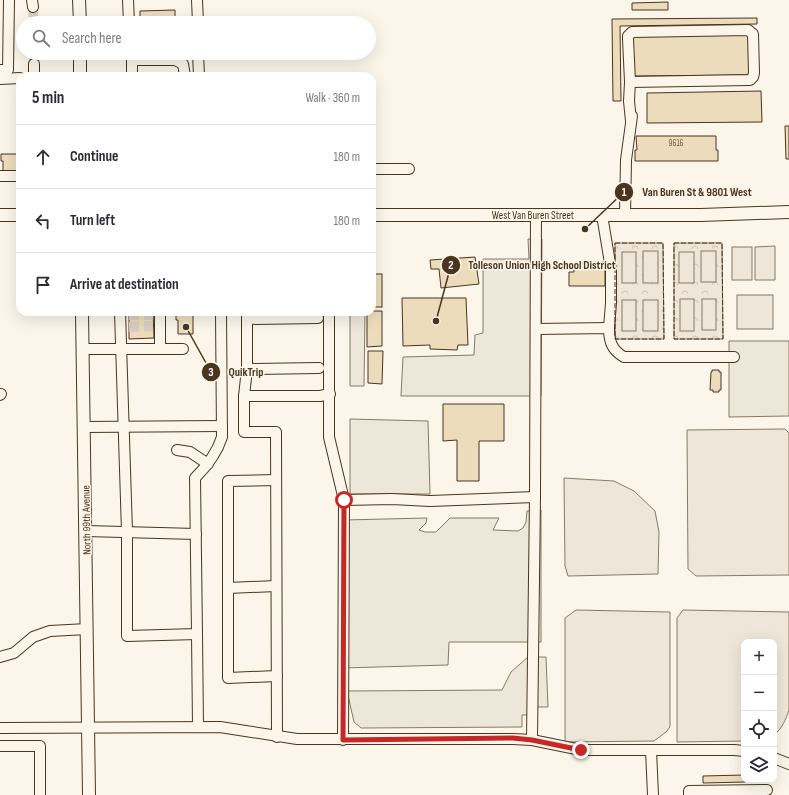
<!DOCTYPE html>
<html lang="en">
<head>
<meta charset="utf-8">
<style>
	:root { --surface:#fff; --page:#f2f2f3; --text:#2b2b33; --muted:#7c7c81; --line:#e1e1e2 }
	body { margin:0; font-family:"Sofia Sans Condensed",sans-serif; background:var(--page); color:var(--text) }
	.controls { position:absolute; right:12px; bottom:12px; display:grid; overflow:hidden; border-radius:8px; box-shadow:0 4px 16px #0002 }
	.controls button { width:36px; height:36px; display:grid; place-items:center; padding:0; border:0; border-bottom:1px solid var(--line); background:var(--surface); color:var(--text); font:20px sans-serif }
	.stop { position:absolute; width:12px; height:12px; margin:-9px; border:3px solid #c62828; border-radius:50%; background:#fff }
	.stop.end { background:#c62828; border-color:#fff; box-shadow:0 1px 4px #0008 }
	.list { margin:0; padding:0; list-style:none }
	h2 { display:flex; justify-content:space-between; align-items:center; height:52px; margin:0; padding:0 16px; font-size:17px }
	h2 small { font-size:13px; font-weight:400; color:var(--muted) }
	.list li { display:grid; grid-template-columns:26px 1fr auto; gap:12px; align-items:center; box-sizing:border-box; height:64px; padding:0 16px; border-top:1px solid var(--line) }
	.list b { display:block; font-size:15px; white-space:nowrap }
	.list em { font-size:13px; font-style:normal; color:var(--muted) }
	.icon { flex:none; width:22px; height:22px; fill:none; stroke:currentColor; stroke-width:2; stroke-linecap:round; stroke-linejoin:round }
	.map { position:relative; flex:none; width:789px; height:795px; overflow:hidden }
	.search { position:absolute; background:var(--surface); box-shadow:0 4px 16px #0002; left:16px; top:16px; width:360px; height:44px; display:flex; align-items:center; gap:10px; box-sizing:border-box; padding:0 14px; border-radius:22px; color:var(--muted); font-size:15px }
	.panel { position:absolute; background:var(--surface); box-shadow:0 4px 16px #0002; left:16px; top:72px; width:360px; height:244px; border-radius:12px }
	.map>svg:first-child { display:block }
	.park { fill:url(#park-crowns); stroke:#887966 }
	.pitch { fill:#ede6d9; stroke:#887966 }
	.parking { fill:#ede7d9; stroke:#887966 }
	.building { fill:#ecdcbc; stroke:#4a3520 }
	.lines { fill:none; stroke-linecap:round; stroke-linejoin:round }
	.minor-tunnel { stroke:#d8cfc1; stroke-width:10; stroke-dasharray:10 5; stroke-linecap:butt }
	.minor-casing { stroke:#4a3520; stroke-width:12 }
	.major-casing { stroke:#4a3520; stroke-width:14 }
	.minor { stroke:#fbf6e9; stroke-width:10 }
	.major { stroke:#fbf6e9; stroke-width:12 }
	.fence { stroke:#4a3520; stroke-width:1; stroke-dasharray:5 2; stroke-linecap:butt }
	.route { stroke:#c62828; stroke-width:5 }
	.labels { text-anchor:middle; stroke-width:3; stroke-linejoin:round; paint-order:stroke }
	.number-label { font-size:9px; fill:#725f47 }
	.street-label { font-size:11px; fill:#4a3520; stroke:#fbf6e9 }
	.leader { fill:none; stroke:#4a3520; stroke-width:1.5 }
	.callout-dot { fill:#4a3520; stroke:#fbf6e9; stroke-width:1.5 }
	.mark-label { font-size:12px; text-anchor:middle; font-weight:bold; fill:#fff }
	.callout-label { font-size:12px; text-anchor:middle; font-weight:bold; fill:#4a3520; stroke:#fbf6e9; stroke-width:3; stroke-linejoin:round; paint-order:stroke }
</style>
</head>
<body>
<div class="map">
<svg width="789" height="795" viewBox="0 0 789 795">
	<defs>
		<pattern id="park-crowns" width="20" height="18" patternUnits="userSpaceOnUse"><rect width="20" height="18" fill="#ede6d9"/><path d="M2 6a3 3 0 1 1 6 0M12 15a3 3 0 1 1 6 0" fill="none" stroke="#cdc6ba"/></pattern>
	</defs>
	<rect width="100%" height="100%" fill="#fbf6e9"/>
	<g class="park">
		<path d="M615,243H663L664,339H615Z"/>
		<path d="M674,243H722L723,339H674Z"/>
	</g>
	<g class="pitch">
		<path d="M775,246V280H755V247Z"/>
		<rect x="732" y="247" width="20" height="33"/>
		<rect x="643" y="251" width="15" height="32"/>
		<rect x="701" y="251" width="15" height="31"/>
		<rect x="622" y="252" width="14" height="31"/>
		<rect x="679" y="252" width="15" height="31"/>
		<rect x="737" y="295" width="36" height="34"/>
		<rect x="680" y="299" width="14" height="32"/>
		<rect x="702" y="299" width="14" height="31"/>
		<rect x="622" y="300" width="14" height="31"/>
		<rect x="643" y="300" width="15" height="31"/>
		<path d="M785,429L789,433V575L696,576L688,569L687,430Z"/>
		<path d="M564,478L614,481L634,491L655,511L659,532L658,574L568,576L565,566Z"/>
		<path d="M576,610L670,612V727L666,732L654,741L565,742V618Z"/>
		<path d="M683,610L789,612V710C786,719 782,729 774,735V642H744V741L677,742V618Z"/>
	</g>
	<g class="parking">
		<path d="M528,239H542L541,396H401L403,357L474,355L475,335L483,333V259H529Z"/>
		<path d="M350,312H365L364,386H350Z"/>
		<path d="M729,341H789V416L729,417Z"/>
		<path d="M350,419L428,421L430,494H350Z"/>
		<path d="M541,510V642H449L448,665L342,668L344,520L427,518L426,523L419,530L425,532H436L450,518H499L493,530L518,531L523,528L526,522L527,511Z"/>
		<path d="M528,657H546L548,707H535V715H522V727L361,728L354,722L347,691L502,690L511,672Z"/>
	</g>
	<g class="building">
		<path d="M668,2V10H632V3Z"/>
		<path d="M175,10V23H140V11Z"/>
		<path d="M757,18V24L620,26L621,101H613L612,19Z"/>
		<path d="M633,35H749L750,75L634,76Z"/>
		<path d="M761,91L762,122L647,123V93Z"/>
		<path d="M785,126H789V159H786Z"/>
		<path d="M636,136H716V150H718V161H635V150H637Z"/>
		<path d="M1,154H20V173H3V161H1Z"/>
		<path d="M475,257L479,284L441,288L439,269H431L430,260Z"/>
		<path d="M605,262V286H569V272H574V263Z"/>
		<rect x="372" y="274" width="10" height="33"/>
		<path d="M402,298H466L468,345H458L457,350L430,349V345L403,346Z"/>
		<path d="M372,311H382V346L367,347V312H372Z"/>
		<path d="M129,312H153L154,338L129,339Z"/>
		<path d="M176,312H193V334H178V320H176Z"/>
		<path d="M368,351H383L382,384L368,383Z"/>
		<path d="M712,370H719V372H721V390H719V392H713V390H710L711,372H712Z"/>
		<path d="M443,404H504V441H479V481H457V440L443,441Z"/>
		<path d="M744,775V780H746V782L703,783V776Z"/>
	</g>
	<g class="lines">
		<g class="minor-tunnel">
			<path d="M33,7L34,23"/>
			<path d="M34,53V64"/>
			<path d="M129,315H153"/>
			<path d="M129,327L153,326"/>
		</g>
		<defs>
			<g id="minor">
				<path d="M32,0L33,7"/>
				<path d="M128,0L129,23"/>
				<path d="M197,0L198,23"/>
				<path d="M132,53V76"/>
				<path d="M198,53L199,76"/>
				<path d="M132,60H175L183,64L185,76"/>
				<path d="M0,70H8L9,0"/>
				<path d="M32,76L34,74V64"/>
				<path d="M0,79L20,78"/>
				<path d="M630,82L750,80L753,77L754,73L753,34L748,30L632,32L628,36V39L630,82L629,101L631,121"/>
				<path d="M372,169H409"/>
				<path d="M0,176H20"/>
				<path d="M602,215L611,269V303L609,328"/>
				<path d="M625,215L626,160L632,116"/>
				<path d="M120,312L127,532V636L197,634L195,478C207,466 217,453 222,437L221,312"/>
				<path d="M247,312V369L319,368"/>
				<path d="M329,312V437L344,500L392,499L430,501L535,497L536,214"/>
				<path d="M247,319L318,318"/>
				<path d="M536,329L609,328C609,342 612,350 624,357H734"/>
				<path d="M82,349H160V312"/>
				<path d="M160,349H183"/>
				<path d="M247,369L244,396H320L330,394"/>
				<path d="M0,395L1,394"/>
				<path d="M244,396V432H276L277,737"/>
				<path d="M84,427L222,426"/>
				<path d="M177,450L190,452L208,464"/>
				<path d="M276,480L228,481V678L277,676"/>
				<path d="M86,531L196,534"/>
				<path d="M228,588L276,586"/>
				<path d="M197,634L198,727"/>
				<path d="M0,657L14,653L33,637L50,631L87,629"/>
				<path d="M0,728L220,727L297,739H513L532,740L581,750H734L744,751"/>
				<path d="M343,740L344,500"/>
				<path d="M532,740L535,497"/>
				<path d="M0,746H40V795"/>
				<path d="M651,750L653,795"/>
				<path d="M774,758L789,764"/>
				<path d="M689,795V791L767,790"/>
			</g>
			<g id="major">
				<path d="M79,0L80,23"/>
				<path d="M80,76V53"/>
				<path d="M0,215H20"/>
				<path d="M372,215H701L789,212"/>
				<path d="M82,312L89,795"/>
			</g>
		</defs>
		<use href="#minor" class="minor-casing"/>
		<use href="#major" class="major-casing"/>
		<use href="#minor" class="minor"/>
		<use href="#major" class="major"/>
		<g class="fence">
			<path d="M615,243H663L664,339H615Z"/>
			<path d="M674,243H722L723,339H674Z"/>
		</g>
	</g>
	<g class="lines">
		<path class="route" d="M344,500L343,740L513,738L532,740L581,750"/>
	</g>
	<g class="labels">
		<g class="number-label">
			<text x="676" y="146">9616</text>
		</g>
		<g class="street-label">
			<text x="533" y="219">West Van Buren Street</text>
			<text transform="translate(86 520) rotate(-91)" y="4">North 99th Avenue</text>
		</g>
	</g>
	<path class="leader" d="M585 229L624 192M436 321L451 265M186 327L211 372"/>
	<g class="callout-dot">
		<circle cx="585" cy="229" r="4"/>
		<circle cx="436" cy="321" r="4"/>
		<circle cx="186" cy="327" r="4"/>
		<circle cx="624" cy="192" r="10"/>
		<circle cx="451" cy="265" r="10"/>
		<circle cx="211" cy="372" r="10"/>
	</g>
	<g class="mark-label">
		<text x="624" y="196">1</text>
		<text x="451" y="269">2</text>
		<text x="211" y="376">3</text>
	</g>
	<g class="callout-label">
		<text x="697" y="196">Van Buren St &amp; 9801 West</text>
		<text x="542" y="269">Tolleson Union High School District</text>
		<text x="246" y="376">QuikTrip</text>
	</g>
</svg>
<div class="controls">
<button>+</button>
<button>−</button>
<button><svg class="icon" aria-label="locate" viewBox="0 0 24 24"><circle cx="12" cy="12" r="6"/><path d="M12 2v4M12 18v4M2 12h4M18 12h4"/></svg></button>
<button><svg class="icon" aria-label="layers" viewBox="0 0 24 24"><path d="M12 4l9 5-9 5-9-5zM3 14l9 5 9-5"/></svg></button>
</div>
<div class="stop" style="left:344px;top:500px"></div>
<div class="stop end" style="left:581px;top:750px"></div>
<div class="search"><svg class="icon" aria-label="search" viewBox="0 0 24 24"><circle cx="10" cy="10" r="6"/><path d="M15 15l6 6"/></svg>Search here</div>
<section class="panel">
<h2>5 min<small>Walk · 360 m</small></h2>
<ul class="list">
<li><svg class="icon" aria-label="ahead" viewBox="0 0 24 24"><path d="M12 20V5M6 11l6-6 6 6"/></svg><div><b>Continue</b></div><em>180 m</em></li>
<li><svg class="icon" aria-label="left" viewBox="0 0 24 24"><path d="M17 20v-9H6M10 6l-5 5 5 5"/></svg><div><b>Turn left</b></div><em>180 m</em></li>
<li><svg class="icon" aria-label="arrive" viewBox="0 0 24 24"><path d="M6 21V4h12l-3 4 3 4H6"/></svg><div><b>Arrive at destination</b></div></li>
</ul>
</section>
</div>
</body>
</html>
